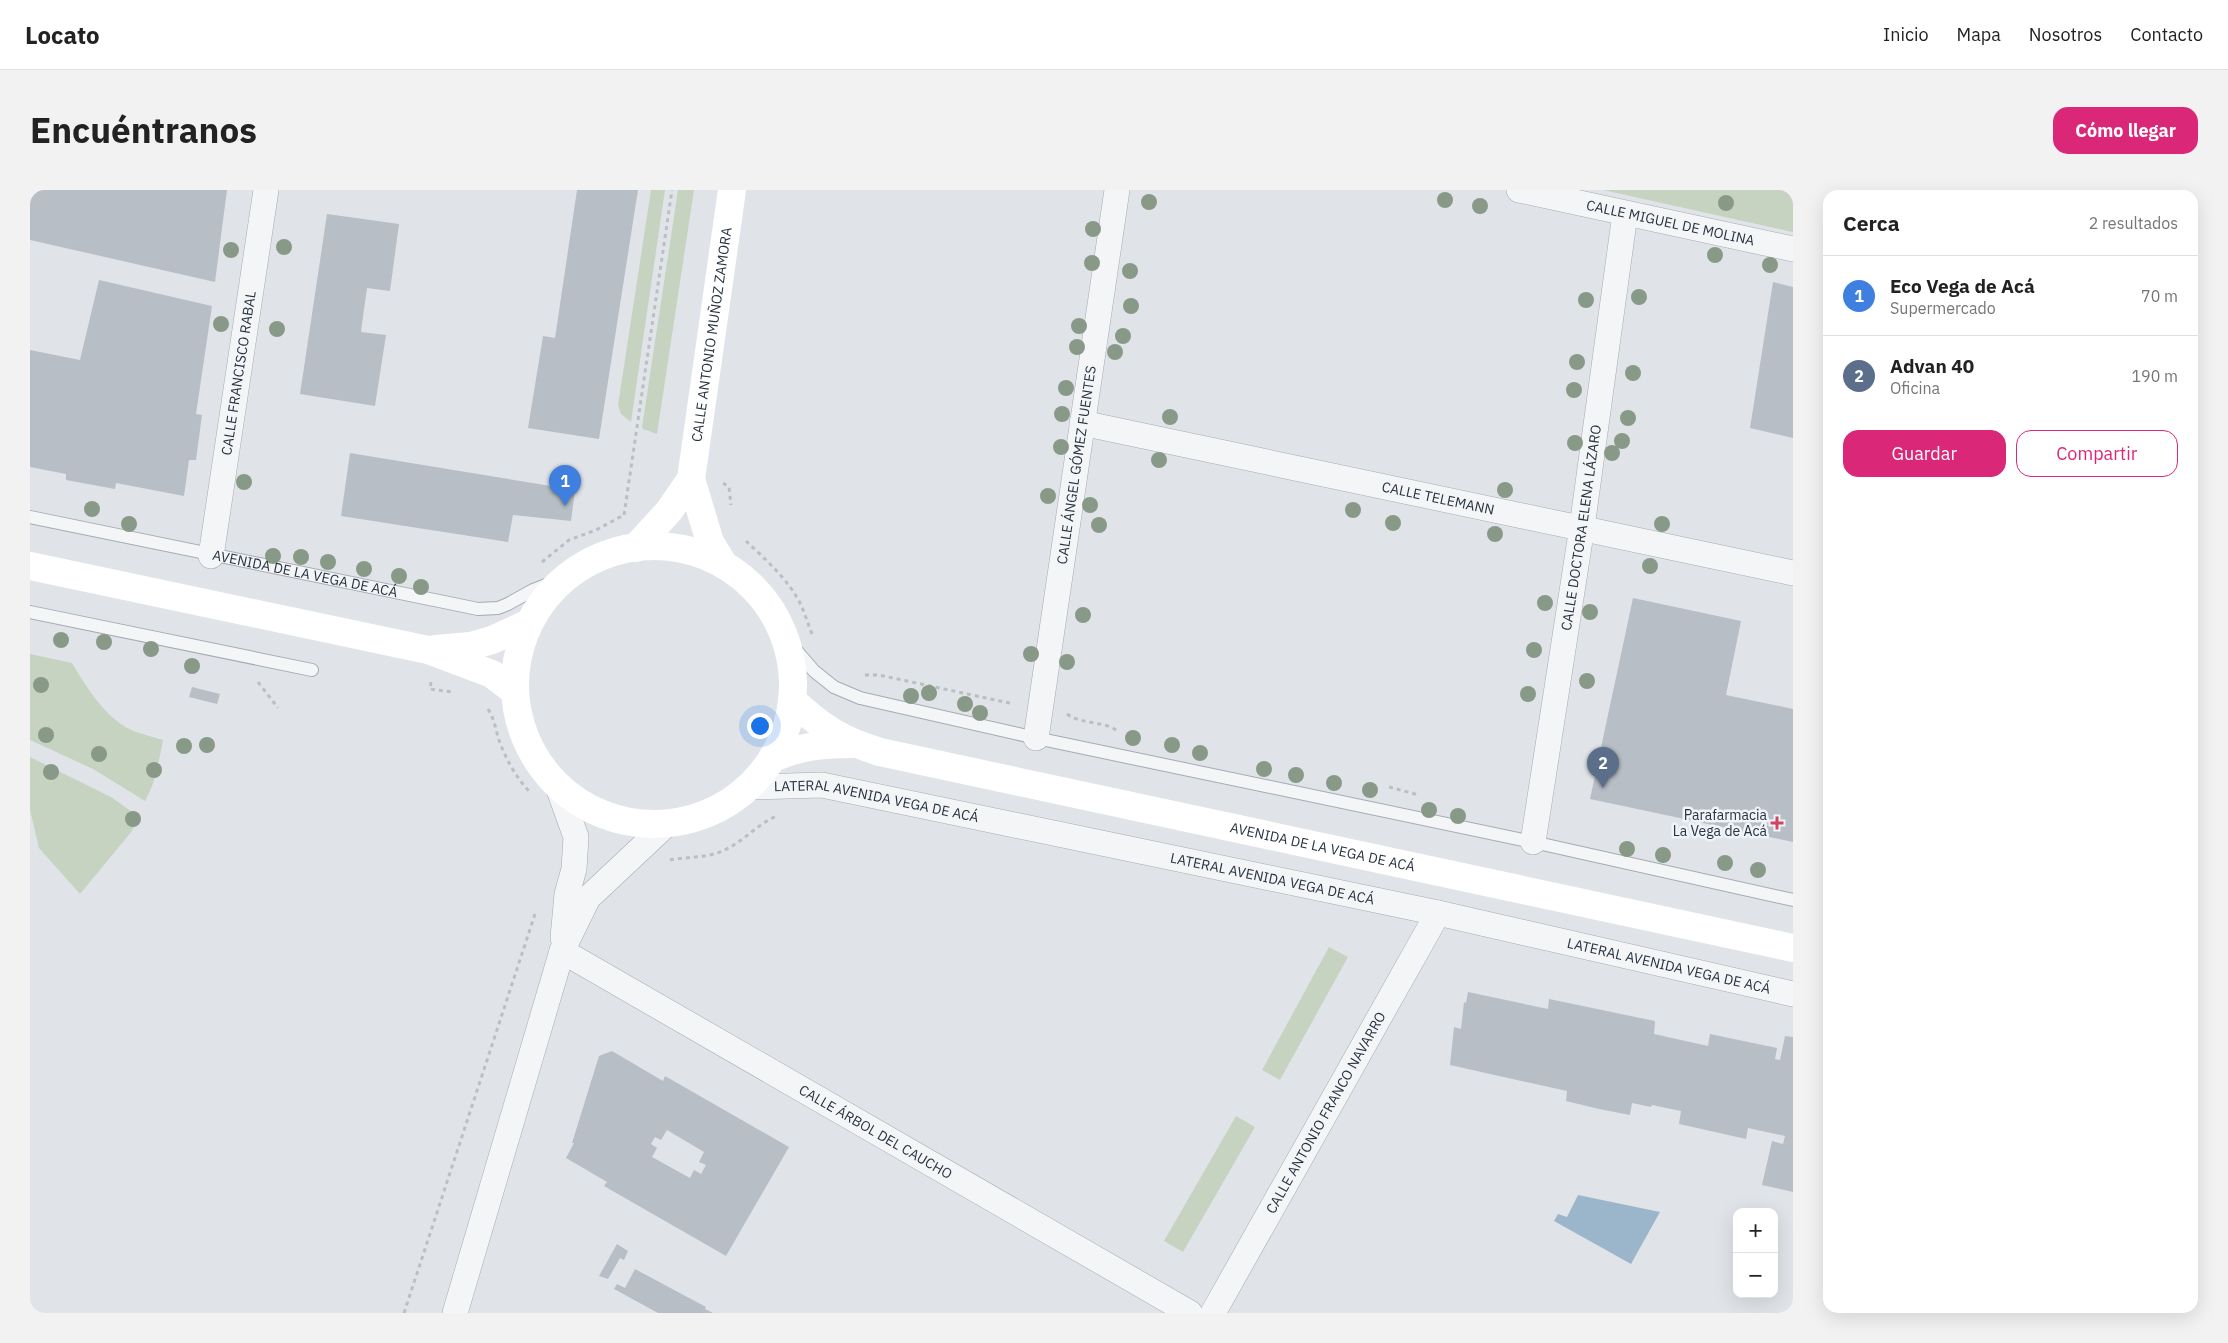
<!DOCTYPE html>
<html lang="es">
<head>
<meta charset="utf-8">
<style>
	:root { --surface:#fff; --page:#f2f2f2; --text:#222; --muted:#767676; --line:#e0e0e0; --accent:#db2777 }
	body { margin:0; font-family:"IBM Plex Sans",sans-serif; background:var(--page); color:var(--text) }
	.controls { position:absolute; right:15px; bottom:15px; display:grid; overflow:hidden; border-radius:10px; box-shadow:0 5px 20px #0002 }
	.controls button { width:45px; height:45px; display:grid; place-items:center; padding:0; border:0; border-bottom:1px solid var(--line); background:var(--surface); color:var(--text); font:25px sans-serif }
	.you { position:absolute; left:729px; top:535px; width:18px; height:18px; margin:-12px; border:4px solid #fff; border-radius:50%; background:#1a73e8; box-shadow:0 0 0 8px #1a73e833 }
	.badge { display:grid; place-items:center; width:32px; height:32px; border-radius:50%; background:var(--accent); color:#fff; font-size:16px; font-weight:700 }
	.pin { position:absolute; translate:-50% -41px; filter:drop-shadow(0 1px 2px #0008) }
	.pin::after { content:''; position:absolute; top:26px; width:18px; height:15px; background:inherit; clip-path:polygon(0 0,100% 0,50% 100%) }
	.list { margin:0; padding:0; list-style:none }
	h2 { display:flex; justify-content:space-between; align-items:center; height:65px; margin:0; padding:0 20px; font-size:21px }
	h2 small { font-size:16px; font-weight:400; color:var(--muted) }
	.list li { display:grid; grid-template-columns:32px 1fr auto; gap:15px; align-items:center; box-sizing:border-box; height:80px; padding:0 20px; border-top:1px solid var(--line) }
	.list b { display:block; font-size:19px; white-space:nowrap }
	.list p { margin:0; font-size:16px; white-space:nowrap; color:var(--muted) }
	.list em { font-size:16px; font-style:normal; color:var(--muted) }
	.actions { display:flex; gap:10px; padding:15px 20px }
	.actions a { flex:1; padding:11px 0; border:1px solid var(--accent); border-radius:15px; text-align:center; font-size:18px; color:var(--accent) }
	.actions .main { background:var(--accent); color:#fff }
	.map { position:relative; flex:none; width:1763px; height:1123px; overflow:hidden; border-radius:15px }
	header { display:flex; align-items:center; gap:30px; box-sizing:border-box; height:70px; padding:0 25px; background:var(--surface); border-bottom:1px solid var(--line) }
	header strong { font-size:24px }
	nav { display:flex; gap:28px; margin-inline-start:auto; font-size:18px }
	.intro { display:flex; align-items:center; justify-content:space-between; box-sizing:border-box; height:120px; padding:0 30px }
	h1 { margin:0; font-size:35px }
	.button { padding:12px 22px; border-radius:15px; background:var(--accent); color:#fff; font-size:18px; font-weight:700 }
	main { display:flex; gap:30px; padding:0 30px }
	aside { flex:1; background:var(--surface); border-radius:15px; box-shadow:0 5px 20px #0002 }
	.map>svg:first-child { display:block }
	.green { fill:#c7d3c1 }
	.water { fill:#9bb5ca }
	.building { fill:#b7bec6; fill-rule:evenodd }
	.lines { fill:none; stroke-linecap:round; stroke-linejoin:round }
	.lane-casing { stroke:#a5abb3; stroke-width:14 }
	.street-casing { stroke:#a5abb3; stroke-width:26 }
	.path { stroke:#babfc4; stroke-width:3; stroke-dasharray:4 4; stroke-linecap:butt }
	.lane { stroke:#f3f5f7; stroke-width:12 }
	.street { stroke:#f3f5f7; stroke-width:25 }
	.secondary { stroke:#fff; stroke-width:28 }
	.tree { fill:#889a87 }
	.poi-dot { fill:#d04362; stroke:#f0f3f7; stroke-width:2 }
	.labels { text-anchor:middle; stroke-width:5; stroke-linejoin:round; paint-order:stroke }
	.street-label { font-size:14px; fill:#283341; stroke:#f0f3f7 }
	.poi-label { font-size:14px; fill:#283341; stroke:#f0f3f7; text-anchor:end }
</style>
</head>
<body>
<header>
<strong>Locato</strong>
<nav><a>Inicio</a><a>Mapa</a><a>Nosotros</a><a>Contacto</a></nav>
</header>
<div class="intro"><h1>Encuéntranos</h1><a class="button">Cómo llegar</a></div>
<main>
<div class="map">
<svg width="1763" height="1123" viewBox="0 0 1763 1123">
	<rect width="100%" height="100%" fill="#e0e4e9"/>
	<g class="green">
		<path d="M621,0H635L601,232L591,224L588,215Z"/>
		<path d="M648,0H664L627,244L613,239L612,237Z"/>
		<path d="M1573,0H1763V42Z"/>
		<path d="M0,464L42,473C57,498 77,531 106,542C115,545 124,547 133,550C129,571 126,592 115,611L63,579L0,550Z"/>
		<path d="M0,567L81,607L109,627L102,641L50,704L9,658L0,620Z"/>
		<path d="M1299,757L1318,767L1250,890L1232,880Z"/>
		<path d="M1206,926L1225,937L1153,1062L1134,1051Z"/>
	</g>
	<path class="water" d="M1548,1005L1630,1022L1601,1074L1524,1031L1528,1024L1537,1027Z"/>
	<g class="building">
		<path d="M0,0H197L185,92L0,50Z"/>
		<path d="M547,0H608L569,249L498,238L513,146L525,148Z"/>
		<path d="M297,24L369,34L360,101L337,98L334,119L331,142L356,145L345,216L270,204Z"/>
		<path d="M69,90L182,116L166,224L172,225L166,270H159L154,306L86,293L85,299L36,290V284L0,277V160L50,170Z"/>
		<path d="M1743,92L1763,97V248L1720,238Z"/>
		<path d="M320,263L545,300L541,331L483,325L478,352L311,326Z"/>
		<path d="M1603,408L1711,431L1696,505L1763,519V652L1560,609Z"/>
		<path d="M162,497L190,504L187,514L159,507Z"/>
		<path d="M1438,802L1518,819L1519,809L1625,831L1624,844L1678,856L1680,844L1747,858L1745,869L1750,870L1755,846L1763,847V1002L1732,995L1742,951L1753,954L1755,946L1718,938L1716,949L1649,934L1651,921L1622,915L1621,917L1602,913L1600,925L1569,919L1536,911L1537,901L1420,875L1424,837L1431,839L1434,812L1436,813Z"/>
		<path d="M582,861L633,891L635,886L759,957L696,1066L574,996L577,992L536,968L544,953H542L569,866ZM637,940L674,962L669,972L676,975L671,984L664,980L660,988L622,967L627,958L621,954L625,947L631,950Z"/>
		<path d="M587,1054L598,1061L594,1070L590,1068L578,1089L569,1086Z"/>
		<path d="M605,1079L676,1117L675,1119L683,1123H628L584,1099L587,1094L595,1098Z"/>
	</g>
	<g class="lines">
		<defs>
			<g id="lane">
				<path id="s1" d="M0,327L448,419L468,418L478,414L503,400L544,384"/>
				<path d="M0,422L282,480"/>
				<path d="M753,445L784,481L804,497L830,508L1006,548L1503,652L1763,710"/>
			</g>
			<g id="street">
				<path id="s2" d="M1489,0L1763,59"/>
				<path id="s3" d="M1052,233L1763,383"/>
				<path id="s4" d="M181,366L236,0"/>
				<path id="s5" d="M1006,548L1087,0"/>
				<path d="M528,597L546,647L544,679L537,704L533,748"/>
				<path id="s6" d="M720,597L792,595L1408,723L1763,804"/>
				<path id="s7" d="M1503,652L1552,337L1595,24"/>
				<path id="s8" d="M532,761L1160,1123"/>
				<path d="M425,1123L532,761L558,708L638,633"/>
				<path id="s9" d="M1183,1123L1408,723"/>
			</g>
		</defs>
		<use href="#lane" class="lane-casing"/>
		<use href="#street" class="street-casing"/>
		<g class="path">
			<path d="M693,293L699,297L701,315"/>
			<path d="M594,325L642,0"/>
			<path d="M716,351C735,369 759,390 771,415C775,424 778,434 782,444"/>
			<path d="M512,372L539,350L566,340L592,326"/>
			<path d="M835,485H849L984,514"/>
			<path d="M228,492L248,518"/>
			<path d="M401,492L400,499L422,502"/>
			<path d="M458,519C465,530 466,542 470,553C477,571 487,589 500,602"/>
			<path d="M1037,524C1052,535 1074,530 1089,542"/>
			<path d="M1359,597L1389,605"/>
			<path d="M640,670C655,667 672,668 687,663C710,656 725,635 747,626"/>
			<path d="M374,1123L505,724"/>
		</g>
		<use href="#lane" class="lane"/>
		<use href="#street" class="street"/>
		<g class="secondary">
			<path d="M661,289L680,352L694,375"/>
			<circle cx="624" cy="495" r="139"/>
			<path id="s10" d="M605,358L639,321L661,289L702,0"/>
			<path d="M0,376L398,460L462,484L483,500"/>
			<path d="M406,459L441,456L462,450L497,434"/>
			<path id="s11" d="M762,510C792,538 811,550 850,562L1763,758"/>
			<path d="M748,566C773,556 795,554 822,554"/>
		</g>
	</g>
	<g class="tree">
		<circle cx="1415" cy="10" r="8"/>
		<circle cx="1119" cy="12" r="8"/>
		<circle cx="1696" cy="13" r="8"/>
		<circle cx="1450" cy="16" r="8"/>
		<circle cx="1063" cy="39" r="8"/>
		<circle cx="254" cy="57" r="8"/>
		<circle cx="201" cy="60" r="8"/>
		<circle cx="1685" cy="65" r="8"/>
		<circle cx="1062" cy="73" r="8"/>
		<circle cx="1740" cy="75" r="8"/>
		<circle cx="1100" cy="81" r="8"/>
		<circle cx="1609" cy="107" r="8"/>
		<circle cx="1556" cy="110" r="8"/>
		<circle cx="1101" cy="116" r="8"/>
		<circle cx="191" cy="134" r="8"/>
		<circle cx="1049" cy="136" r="8"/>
		<circle cx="247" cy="139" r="8"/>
		<circle cx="1093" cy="146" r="8"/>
		<circle cx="1047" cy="157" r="8"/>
		<circle cx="1085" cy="162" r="8"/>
		<circle cx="1547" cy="172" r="8"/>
		<circle cx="1603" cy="183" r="8"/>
		<circle cx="1036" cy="198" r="8"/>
		<circle cx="1544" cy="200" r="8"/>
		<circle cx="1032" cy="224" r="8"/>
		<circle cx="1140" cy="227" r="8"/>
		<circle cx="1598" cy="228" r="8"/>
		<circle cx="1592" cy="251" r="8"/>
		<circle cx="1545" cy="253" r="8"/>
		<circle cx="1031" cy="257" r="8"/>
		<circle cx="1582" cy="263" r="8"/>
		<circle cx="1129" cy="270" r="8"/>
		<circle cx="214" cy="292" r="8"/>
		<circle cx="1475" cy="300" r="8"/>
		<circle cx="1018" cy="306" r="8"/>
		<circle cx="1060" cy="315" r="8"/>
		<circle cx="62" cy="319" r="8"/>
		<circle cx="1323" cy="320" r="8"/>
		<circle cx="1363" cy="333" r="8"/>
		<circle cx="99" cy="334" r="8"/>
		<circle cx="1632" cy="334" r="8"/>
		<circle cx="1069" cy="335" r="8"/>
		<circle cx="1465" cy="344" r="8"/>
		<circle cx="243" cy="366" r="8"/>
		<circle cx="271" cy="367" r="8"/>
		<circle cx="298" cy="372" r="8"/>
		<circle cx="1620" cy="376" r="8"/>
		<circle cx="334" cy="379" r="8"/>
		<circle cx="369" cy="386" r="8"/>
		<circle cx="391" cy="397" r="8"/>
		<circle cx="1515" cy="413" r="8"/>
		<circle cx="1560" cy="422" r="8"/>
		<circle cx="1053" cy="425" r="8"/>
		<circle cx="31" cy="450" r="8"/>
		<circle cx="74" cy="452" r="8"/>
		<circle cx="121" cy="459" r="8"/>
		<circle cx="1504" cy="460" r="8"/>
		<circle cx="1001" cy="464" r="8"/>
		<circle cx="1037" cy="472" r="8"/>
		<circle cx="162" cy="476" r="8"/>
		<circle cx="1557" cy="491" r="8"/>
		<circle cx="11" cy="495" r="8"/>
		<circle cx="899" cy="503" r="8"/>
		<circle cx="1498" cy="504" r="8"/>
		<circle cx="881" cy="506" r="8"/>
		<circle cx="935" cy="514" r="8"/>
		<circle cx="950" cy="523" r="8"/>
		<circle cx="16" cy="545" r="8"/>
		<circle cx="1103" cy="548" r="8"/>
		<circle cx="177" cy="555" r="8"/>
		<circle cx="1142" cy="555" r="8"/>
		<circle cx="154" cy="556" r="8"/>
		<circle cx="1170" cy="563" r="8"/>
		<circle cx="69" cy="564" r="8"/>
		<circle cx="1234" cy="579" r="8"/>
		<circle cx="124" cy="580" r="8"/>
		<circle cx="21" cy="582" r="8"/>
		<circle cx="1266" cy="585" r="8"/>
		<circle cx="1304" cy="593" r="8"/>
		<circle cx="1340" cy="600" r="8"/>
		<circle cx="1399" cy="620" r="8"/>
		<circle cx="1428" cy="626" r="8"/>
		<circle cx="103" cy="629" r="8"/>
		<circle cx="1597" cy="659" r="8"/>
		<circle cx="1633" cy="665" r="8"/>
		<circle cx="1695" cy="673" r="8"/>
		<circle cx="1728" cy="680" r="8"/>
	</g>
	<path class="poi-dot" d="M1744.5 625.5h5v5h5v5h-5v5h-5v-5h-5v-5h5z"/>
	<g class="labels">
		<g class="street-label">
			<text dy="5" stroke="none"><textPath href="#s2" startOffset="155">CALLE MIGUEL DE MOLINA</textPath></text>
			<text dy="5" stroke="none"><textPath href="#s10" startOffset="235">CALLE ANTONIO MUÑOZ ZAMORA</textPath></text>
			<text dy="5" stroke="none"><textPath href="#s4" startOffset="185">CALLE FRANCISCO RABAL</textPath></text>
			<text dy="5" stroke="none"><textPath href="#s5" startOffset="276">CALLE ÁNGEL GÓMEZ FUENTES</textPath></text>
			<text dy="5" stroke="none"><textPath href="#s3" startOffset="364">CALLE TELEMANN</textPath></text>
			<text dy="5" stroke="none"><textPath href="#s7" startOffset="318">CALLE DOCTORA ELENA LÁZARO</textPath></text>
			<text dy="5" stroke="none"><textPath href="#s1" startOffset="281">AVENIDA DE LA VEGA DE ACÁ</textPath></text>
			<text dy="5" stroke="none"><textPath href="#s6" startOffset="128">LATERAL AVENIDA VEGA DE ACÁ</textPath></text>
			<text dy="5" stroke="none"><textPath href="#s11" startOffset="556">AVENIDA DE LA VEGA DE ACÁ</textPath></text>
			<text dy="5" stroke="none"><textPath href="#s6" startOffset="532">LATERAL AVENIDA VEGA DE ACÁ</textPath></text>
			<text dy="5" stroke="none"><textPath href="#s6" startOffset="938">LATERAL AVENIDA VEGA DE ACÁ</textPath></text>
			<text dy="5" stroke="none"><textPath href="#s9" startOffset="230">CALLE ANTONIO FRANCO NAVARRO</textPath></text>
			<text dy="5" stroke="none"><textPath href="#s8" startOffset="362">CALLE ÁRBOL DEL CAUCHO</textPath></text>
		</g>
		<g class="poi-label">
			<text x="1737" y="630">Parafarmacia<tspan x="1737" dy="16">La Vega de Acá</tspan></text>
		</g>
	</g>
</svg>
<div class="controls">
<button>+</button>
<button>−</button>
</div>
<div class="you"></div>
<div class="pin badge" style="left:535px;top:316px;background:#3f7fe0">1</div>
<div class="pin badge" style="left:1573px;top:598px;background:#5c6f8a">2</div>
</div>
<aside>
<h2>Cerca<small>2 resultados</small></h2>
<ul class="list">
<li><span class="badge" style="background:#3f7fe0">1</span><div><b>Eco Vega de Acá</b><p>Supermercado</p></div><em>70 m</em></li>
<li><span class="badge" style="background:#5c6f8a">2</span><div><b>Advan 40</b><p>Oficina</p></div><em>190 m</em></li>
</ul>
<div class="actions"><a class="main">Guardar</a><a>Compartir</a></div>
</aside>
</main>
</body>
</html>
